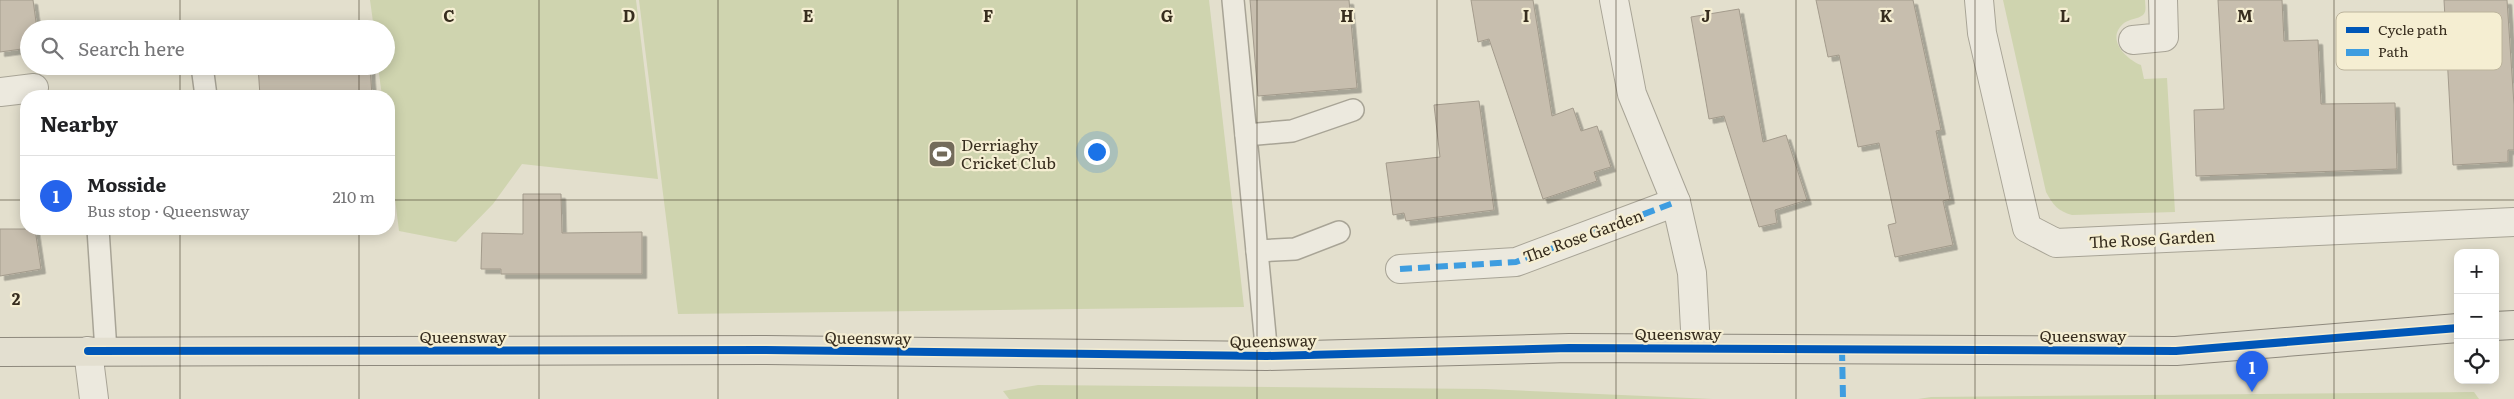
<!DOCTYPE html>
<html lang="en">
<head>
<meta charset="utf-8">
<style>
	:root { --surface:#fff; --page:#f2f2f2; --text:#202124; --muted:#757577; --line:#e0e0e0; --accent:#2563eb }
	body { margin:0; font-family:Literata,serif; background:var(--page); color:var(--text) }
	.controls { position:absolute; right:15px; bottom:15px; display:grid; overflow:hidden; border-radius:10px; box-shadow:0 2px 12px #0003 }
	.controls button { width:45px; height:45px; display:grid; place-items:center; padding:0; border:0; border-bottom:1px solid var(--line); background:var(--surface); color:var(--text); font:25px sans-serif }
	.you { position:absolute; left:1096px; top:151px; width:18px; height:18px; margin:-12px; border:4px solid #fff; border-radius:50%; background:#1a73e8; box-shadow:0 0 0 8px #1a73e833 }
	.badge { display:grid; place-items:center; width:32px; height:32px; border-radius:50%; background:var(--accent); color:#fff; font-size:16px; font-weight:700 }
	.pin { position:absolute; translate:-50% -41px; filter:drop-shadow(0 1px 2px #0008) }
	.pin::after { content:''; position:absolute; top:26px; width:18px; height:15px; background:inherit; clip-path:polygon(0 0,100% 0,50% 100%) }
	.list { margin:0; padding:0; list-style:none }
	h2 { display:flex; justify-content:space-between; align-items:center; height:65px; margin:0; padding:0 20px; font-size:21px }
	h2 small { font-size:16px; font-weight:400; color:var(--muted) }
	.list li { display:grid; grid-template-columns:32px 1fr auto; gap:15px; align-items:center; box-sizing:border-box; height:80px; padding:0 20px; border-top:1px solid var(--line) }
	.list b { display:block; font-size:19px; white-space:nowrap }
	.list p { margin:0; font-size:16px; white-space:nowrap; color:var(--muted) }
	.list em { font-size:16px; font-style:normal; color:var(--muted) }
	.icon { flex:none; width:28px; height:28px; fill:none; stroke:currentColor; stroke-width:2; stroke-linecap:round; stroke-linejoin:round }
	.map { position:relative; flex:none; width:2514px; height:399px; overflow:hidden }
	.search { position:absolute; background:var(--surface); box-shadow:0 2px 12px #0003; left:20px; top:20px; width:375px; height:55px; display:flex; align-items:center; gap:12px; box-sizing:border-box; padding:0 18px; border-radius:28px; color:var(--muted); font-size:19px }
	.panel { position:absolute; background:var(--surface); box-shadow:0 2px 12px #0003; left:20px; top:90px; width:375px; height:145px; border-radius:20px }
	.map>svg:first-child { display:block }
	.green { fill:#cfd4af }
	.building { fill:#c7beae; stroke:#a39b8c; filter:url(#shadow) }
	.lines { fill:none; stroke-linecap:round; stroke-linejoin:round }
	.service-casing { stroke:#a8a496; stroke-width:24 }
	.minor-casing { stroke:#a8a496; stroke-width:30 }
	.primary-casing { stroke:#8e897d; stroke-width:30 }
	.service { stroke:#ece9de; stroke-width:21 }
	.minor { stroke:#ece9de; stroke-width:28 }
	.primary { stroke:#e3dfd0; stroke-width:28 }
	.quiet { stroke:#3e9de0; stroke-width:6; stroke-dasharray:12 6; stroke-linecap:butt }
	.cycleway-casing { stroke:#f5eed2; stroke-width:11 }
	.cycleway { stroke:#0057b8; stroke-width:8 }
	.grid { fill:none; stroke:#372d1e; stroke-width:1; stroke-opacity:0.55 }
	.labels { text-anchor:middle; stroke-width:4.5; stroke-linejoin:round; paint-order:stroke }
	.poi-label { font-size:16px; fill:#372d1e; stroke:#f5eed2; text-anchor:start }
	.street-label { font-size:16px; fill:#372d1e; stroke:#f5eed2 }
	.key { fill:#f5eed2; stroke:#bcb49c; stroke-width:1 }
	.key-label { font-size:14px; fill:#372d1e }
	.grid-label { font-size:16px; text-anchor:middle; font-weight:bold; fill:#372d1e; stroke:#f5eed2; stroke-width:4.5; stroke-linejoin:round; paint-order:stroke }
</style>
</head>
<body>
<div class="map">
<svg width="2514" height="399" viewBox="0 0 2514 399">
	<defs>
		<filter id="shadow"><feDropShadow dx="4.5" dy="4.5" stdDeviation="0" flood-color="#0004"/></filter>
	</defs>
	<rect width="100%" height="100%" fill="#e3dfcd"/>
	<g class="green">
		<path d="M370,0H636L658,179L522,164L493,204L456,242L399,231L389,150V96H382L378,66H386V29H374Z"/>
		<path d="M639,0H1209L1244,307L678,314Z"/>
		<path d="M2003,0H2145C2145,5 2147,11 2143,15C2138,19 2129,19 2124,23C2105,39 2126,59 2141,65L2144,79L2167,78L2175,212L2072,215C2058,211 2053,205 2046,192Z"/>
		<path d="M1038,385L1485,389L1713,399H1009L1003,391Z"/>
		<path d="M2474,392L2479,399H1918L1931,397Z"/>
	</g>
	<g class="building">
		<path d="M0,0H33L37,29H29V48L0,52Z"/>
		<path d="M1250,0H1349L1357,88L1258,96Z"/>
		<path d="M1471,0H1533L1552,116L1573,108L1581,131L1597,126L1611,167L1594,172L1597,181L1543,199L1489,39L1478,42Z"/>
		<path d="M1816,0H1913L1941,130L1936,131L1950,199L1943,201L1953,245L1895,257L1888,225L1896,223L1879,143L1858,147L1839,55L1828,57Z"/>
		<path d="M2218,0H2282L2284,41L2318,40L2321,104L2395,103L2397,169L2196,176L2194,110L2224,109Z"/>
		<path d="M2444,0H2507L2514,105V150H2508V162L2453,165Z"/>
		<path d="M1739,9L1763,142L1786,135L1807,200L1775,210L1777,223L1759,227L1724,116L1709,119L1691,17Z"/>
		<path d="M258,66H370L372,96H260Z"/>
		<path d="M1479,101L1494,210L1406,221L1404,213L1393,215L1386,163L1440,157L1434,105Z"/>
		<path d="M523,194H561L562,233L642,232V274H501V269H481L482,233L523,234Z"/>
		<path d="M0,229H35L41,269L0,276Z"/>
	</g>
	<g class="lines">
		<defs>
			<g id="service">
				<path d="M1233,0L1267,356"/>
				<path d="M202,66L206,96"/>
				<path d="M1246,135L1292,131L1353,110"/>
				<path d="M98,229L106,351"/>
				<path d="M1257,251L1295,249L1339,232"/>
			</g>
			<g id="minor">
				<path d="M1614,0L1632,94L1676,202L1692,273L1696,348"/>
				<path d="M1979,0L1982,33L2027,228L2056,243L2514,222"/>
				<path d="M2133,40L2164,37L2163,0"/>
				<path d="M0,92L34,88"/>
				<path d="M1400,269L1516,262L1676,202"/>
				<path d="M88,351L94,399"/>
			</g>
			<g id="primary">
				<path d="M2495,326L2514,325"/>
				<path d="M0,352L766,350L1267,356L1569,348L2176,351L2458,328"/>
			</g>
		</defs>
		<use href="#service" class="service-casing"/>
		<use href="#minor" class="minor-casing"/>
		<use href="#primary" class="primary-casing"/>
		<use href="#service" class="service"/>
		<use href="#minor" class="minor"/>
		<use href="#primary" class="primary"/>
		<g class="quiet">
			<path d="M1400,269L1516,262L1676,202"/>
			<path d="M1842,349L1843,399"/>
		</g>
		<defs>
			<path id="cycleway" d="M88,351L766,350L1267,356L1569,348L2176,351L2458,328"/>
		</defs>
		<use href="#cycleway" class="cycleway-casing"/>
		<use href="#cycleway" class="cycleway"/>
	</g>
	<path class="grid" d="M180,0V29M359,0V29M539,0V399M718,0V399M898,0V399M1077,0V399M1257,0V399M1437,0V399M1616,0V399M1796,0V399M1975,0V399M2155,0V399M2334,0V399M180,66V96M359,66V96M0,200H26M389,200H2514M180,229V399M359,229V399"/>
	<defs>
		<symbol id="stadium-square" viewBox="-11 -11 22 22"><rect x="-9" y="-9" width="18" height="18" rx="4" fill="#736b5b" stroke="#f5eed2"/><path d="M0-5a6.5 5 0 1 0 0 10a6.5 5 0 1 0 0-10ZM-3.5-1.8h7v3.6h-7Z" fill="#fff"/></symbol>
	</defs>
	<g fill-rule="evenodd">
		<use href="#stadium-square" x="926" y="138" width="32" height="32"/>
	</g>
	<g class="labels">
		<g class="poi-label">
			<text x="961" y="151">Derriaghy<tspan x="961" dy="18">Cricket Club</tspan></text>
		</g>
		<g class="street-label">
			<text transform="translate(1583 236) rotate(-20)" y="6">The Rose Garden</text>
			<text transform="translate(2152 239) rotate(-3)" y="6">The Rose Garden</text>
			<text x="1678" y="340">Queensway</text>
			<text x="2083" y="342">Queensway</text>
			<text x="463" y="343">Queensway</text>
			<text transform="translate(868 338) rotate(1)" y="6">Queensway</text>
			<text transform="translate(1273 341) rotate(-1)" y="6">Queensway</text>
		</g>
	</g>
	<rect x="2336" y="12" width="166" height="58" rx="8" class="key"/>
	<rect x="2346" y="27" width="23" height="6" fill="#0057b8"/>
	<rect x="2346" y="49" width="23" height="7" fill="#3e9de0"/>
	<g class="key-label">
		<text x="2378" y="35">Cycle path</text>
		<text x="2378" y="57">Path</text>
	</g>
	<g class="grid-label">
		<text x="449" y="22">C</text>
		<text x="629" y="22">D</text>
		<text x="808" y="22">E</text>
		<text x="988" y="22">F</text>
		<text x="1167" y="22">G</text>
		<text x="1347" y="22">H</text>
		<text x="1526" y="22">I</text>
		<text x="1706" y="22">J</text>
		<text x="1886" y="22">K</text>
		<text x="2065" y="22">L</text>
		<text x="2245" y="22">M</text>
		<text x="16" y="305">2</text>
	</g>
</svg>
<div class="controls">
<button>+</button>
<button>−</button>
<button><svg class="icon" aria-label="locate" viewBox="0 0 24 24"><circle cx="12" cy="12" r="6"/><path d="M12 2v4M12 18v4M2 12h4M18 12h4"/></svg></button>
</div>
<div class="you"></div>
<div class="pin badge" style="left:2252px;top:392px">1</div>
<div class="search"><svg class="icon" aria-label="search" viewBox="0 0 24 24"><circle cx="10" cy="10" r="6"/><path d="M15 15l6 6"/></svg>Search here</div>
<section class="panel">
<h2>Nearby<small></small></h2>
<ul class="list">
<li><span class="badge">1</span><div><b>Mosside</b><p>Bus stop · Queensway</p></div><em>210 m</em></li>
</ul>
</section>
</div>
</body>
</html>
